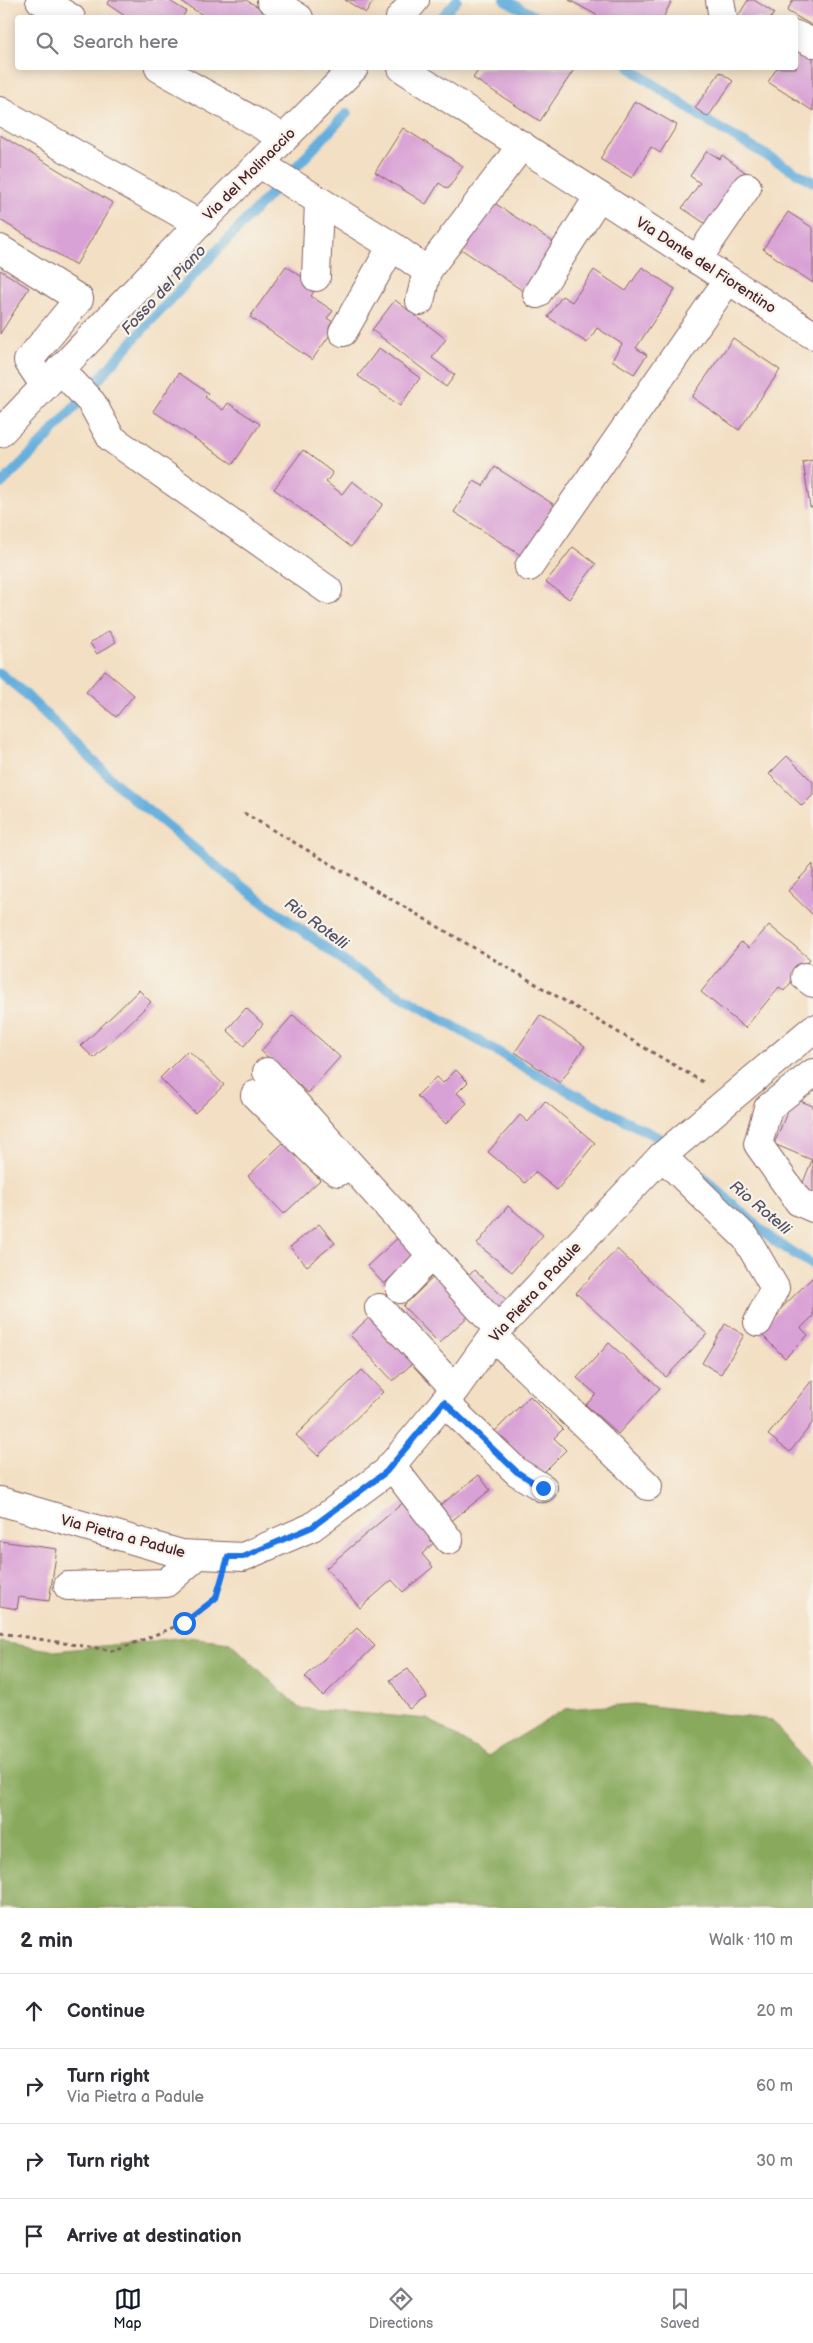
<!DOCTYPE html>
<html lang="en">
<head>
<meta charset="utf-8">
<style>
	:root { --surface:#fff; --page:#f7f7f7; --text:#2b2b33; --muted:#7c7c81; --line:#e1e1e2; --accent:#111827 }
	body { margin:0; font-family:"Balsamiq Sans",sans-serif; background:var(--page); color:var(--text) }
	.stop { position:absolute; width:15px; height:15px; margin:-11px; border:4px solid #1a73e8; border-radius:50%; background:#fff }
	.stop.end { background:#1a73e8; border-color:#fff; box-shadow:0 1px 5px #0008 }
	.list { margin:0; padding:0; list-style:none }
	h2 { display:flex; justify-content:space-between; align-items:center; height:65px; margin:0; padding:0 20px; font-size:21px }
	h2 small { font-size:16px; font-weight:400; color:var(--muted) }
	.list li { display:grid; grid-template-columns:32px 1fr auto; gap:15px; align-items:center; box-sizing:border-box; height:75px; padding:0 20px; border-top:1px solid var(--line) }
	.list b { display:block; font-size:19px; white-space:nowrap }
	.list p { margin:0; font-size:16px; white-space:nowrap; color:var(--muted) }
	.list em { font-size:16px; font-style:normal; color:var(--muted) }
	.icon { flex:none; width:28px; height:28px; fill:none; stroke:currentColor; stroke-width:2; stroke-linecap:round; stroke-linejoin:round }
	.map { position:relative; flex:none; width:813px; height:1908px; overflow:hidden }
	.search { position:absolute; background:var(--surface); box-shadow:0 2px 12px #0003; left:15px; right:15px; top:15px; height:55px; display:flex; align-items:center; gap:12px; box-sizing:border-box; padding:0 18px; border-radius:5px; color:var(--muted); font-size:19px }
	.sheet { height:365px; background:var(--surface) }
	nav { display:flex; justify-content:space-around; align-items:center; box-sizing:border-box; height:70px; border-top:1px solid var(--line); background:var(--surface); font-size:14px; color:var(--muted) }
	nav a { display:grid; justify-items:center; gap:2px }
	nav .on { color:var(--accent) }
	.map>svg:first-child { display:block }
	.forest { fill:#89aa5d; stroke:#6a6444 }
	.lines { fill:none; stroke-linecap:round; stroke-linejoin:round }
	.stream { stroke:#66afdd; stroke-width:10 }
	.building { fill:#d9a2d6 }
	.minor-casing { stroke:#856260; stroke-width:30 }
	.path { stroke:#856260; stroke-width:3; stroke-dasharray:4 4; stroke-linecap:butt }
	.minor { stroke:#fff; stroke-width:28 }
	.route { stroke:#1a73e8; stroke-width:6 }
	.labels { text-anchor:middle; stroke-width:4.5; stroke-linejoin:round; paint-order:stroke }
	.street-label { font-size:15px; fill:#4a1f2b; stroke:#f7f3e8 }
	.water-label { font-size:16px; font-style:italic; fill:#545169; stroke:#f7f3e8 }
</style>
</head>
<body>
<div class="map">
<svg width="813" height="1908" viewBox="0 0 813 1908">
	<rect width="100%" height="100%" fill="#f7f3e8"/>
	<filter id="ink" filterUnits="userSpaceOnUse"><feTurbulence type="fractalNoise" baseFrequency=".02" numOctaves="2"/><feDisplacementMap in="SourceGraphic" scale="10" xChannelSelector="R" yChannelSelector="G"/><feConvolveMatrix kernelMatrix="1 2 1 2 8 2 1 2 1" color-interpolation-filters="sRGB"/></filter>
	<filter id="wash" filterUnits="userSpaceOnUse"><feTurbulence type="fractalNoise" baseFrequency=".0096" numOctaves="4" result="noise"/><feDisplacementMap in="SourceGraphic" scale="20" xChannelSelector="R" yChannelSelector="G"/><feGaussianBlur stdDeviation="1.12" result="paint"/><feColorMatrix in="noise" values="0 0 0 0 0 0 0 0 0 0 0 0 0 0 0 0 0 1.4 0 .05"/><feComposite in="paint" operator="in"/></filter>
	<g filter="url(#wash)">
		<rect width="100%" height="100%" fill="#f3dfc3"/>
		<path class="forest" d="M187,1637L230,1642L299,1708L428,1719L488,1756L565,1709L635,1704L772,1720L813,1771V1908H0V1642L56,1651Z"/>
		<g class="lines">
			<g class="stream">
				<path d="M505,0L538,18"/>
				<path d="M441,18L457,0"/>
				<path d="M630,68L712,124L813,182"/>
				<path d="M0,485L47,438L144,328L347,113"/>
				<path d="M0,673L23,692L123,790L227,875L353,968L536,1074L659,1138"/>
				<path d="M699,1174L774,1241L813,1265"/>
			</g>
		</g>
		<g id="blocks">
			<g class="building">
				<path d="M110,0H168L186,11L182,18H128L107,4Z"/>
				<path d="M182,0H246L267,12L264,18H208L181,2Z"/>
				<path d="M345,0H374L366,13Z"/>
				<path d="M569,0H672L663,18H602Z"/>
				<path d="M748,0H754L774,13L771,18H737Z"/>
				<path d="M793,0H813V26L787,11Z"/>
				<path d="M796,47L813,58V111L768,82L777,68H796Z"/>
				<path d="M480,68H575L540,121L473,78Z"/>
				<path d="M720,72L733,81L708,117L695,108Z"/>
				<path d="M635,101L677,125L660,153L651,147L632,178L600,159Z"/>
				<path d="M403,128L463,166L448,189L439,183L426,204L375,172Z"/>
				<path d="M0,135L113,203L76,265L0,220Z"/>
				<path d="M707,151L720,159L722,155L749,175L709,226L682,208L700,183L690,176Z"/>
				<path d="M493,202L559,246L526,293L461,249Z"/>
				<path d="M788,212L813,228V283L763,249Z"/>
				<path d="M286,266L317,287L311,296L333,311L327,318L337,325L312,360L250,317Z"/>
				<path d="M642,267L675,289L636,348L647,355L634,374L612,360L622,344L597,328L587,343L548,317L562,296L572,302L594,270L626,291Z"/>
				<path d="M0,270L29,288L0,334Z"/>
				<path d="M395,300L446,339L432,358L455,375L446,387L372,330Z"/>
				<path d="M733,338L780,370L739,430L692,397Z"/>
				<path d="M379,348L420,378L400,406L358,376Z"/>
				<path d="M179,373L208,393L205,397L223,410L228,403L260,424L233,464L153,411Z"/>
				<path d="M303,450L333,473L326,482L342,494L352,481L383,504L351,547L274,489Z"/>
				<path d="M813,460V507H810L803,462Z"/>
				<path d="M495,467L561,509L528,560L454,512L474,481L483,486Z"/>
				<path d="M573,547L596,564L569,599L546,582Z"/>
				<path d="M109,631L116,642L97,654L90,643Z"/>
				<path d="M105,670L134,695L116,717L86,692Z"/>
				<path d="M787,756L813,782V795L802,806L769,774Z"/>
				<path d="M813,864V915L788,891Z"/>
				<path d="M769,925L810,959L784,991L779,987L745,1028L701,992L741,942L749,948Z"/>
				<path d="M139,990L151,1002L94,1058L81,1046Z"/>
				<path d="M246,1008L263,1024L244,1046L227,1030Z"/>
				<path d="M293,1015L340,1057L308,1093L261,1051Z"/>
				<path d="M540,1015L585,1046L560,1083L515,1052Z"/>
				<path d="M188,1050L224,1085L195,1113L160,1078Z"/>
				<path d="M456,1070L468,1082L457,1093L467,1103L446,1124L417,1096L436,1077L443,1083Z"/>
				<path d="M793,1098L813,1106V1195L800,1190L812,1160L774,1144Z"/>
				<path d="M545,1101L595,1143L557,1190L535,1172L525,1183L488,1152L520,1115L528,1122Z"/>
				<path d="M284,1142L320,1180L284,1214L248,1176Z"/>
				<path d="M508,1206L543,1235L512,1272L477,1244Z"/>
				<path d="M319,1224L335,1243L307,1266L290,1247Z"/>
				<path d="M400,1236L416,1254L384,1284L367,1266Z"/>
				<path d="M617,1249L707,1334L666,1377L576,1293Z"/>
				<path d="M474,1270L509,1302L499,1313L464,1282Z"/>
				<path d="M437,1274L473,1312L439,1343L403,1306Z"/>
				<path d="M813,1277V1316L801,1328L808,1335L785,1358L758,1331Z"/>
				<path d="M372,1315L415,1361L393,1381L350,1335Z"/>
				<path d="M725,1324L744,1335L721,1374L702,1363Z"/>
				<path d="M609,1343L660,1388L618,1434L586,1405L596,1394L577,1378Z"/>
				<path d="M362,1370L383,1392L318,1456L296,1435Z"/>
				<path d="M813,1379V1422L790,1452L768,1435Z"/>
				<path d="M530,1396L563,1429L554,1438L566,1450L538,1478L493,1433Z"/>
				<path d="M479,1475L490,1490L449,1523L438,1507Z"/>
				<path d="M405,1501L438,1539L422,1554L433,1567L403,1592L392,1580L360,1608L326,1568Z"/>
				<path d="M0,1541L57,1549L49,1601L19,1597L17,1609L0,1606Z"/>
				<path d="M357,1628L375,1646L323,1696L305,1677Z"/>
				<path d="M408,1669L427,1697L409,1709L390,1680Z"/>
			</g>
		</g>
	</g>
	<g filter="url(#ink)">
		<use href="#blocks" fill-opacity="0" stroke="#856260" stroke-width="1"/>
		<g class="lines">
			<defs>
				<g id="minor">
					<path d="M40,0L71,18"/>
					<path d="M271,0L299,18"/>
					<path d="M720,0L723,18"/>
					<path d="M400,18L415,0"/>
					<path d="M796,35L813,43"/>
					<path d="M159,68L284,138"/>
					<path d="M402,68L813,335"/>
					<path d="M0,111L199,224"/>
					<path d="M260,164L392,246L343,332"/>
					<path d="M392,246L427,271L420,301"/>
					<path d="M0,249L79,299L28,361L45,386"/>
					<path d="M697,260L747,187"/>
					<path d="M427,271L522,145"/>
					<path d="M316,277L319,201"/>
					<path d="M537,294L599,196"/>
					<path d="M60,369L92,403L111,438L328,590"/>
					<path d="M0,433L199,224L354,68"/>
					<path d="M529,567L728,280"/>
					<path d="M805,977L813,983"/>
					<path d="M267,1072L498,1329"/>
					<path d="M813,1073L768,1108L758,1144L799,1202L813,1208"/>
					<path d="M255,1095L324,1163L338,1172"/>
					<path d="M662,1156L746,1238L775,1288L758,1322"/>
					<path d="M400,1289L432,1255"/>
					<path d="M379,1308L455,1389"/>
					<path d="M493,1336L648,1486"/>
					<path d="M444,1402L517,1472L543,1488"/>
					<path d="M391,1465L449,1540"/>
					<path d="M0,1501L181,1554L243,1557L312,1527L386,1472L455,1389L498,1329L662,1156L813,1029"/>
					<path d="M68,1586L166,1583L198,1555"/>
				</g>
			</defs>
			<use href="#minor" class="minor-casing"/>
			<g class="path">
				<path d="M244,813L703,1082"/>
				<path d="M0,1633L115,1651L184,1623L216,1598L219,1586"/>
			</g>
			<use href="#minor" class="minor"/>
		</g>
	</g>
	<g class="lines" filter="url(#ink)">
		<path class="route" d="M184,1623L216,1598L228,1557H243L312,1527L386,1472L444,1402L517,1472L543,1488"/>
	</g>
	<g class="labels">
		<g class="street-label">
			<text transform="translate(249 174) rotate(-45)" y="5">Via del Molinaccio</text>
			<text transform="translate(706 265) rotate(33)" y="5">Via Dante del Fiorentino</text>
			<text transform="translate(535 1292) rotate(-48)" y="5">Via Pietra a Padule</text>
			<text transform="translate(123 1536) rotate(15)" y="5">Via Pietra a Padule</text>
		</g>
		<g class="water-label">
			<text transform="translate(163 289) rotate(-47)" y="6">Fosso del Piano</text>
			<text transform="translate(317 923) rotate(36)" y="6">Rio Rotelli</text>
			<text transform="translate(761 1207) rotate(40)" y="6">Rio Rotelli</text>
		</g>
	</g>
</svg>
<div class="stop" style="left:184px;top:1623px"></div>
<div class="stop end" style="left:543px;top:1488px"></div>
<div class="search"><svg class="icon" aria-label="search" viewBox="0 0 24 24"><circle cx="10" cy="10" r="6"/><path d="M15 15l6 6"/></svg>Search here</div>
</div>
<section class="sheet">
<h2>2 min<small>Walk · 110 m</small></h2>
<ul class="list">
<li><svg class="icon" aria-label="ahead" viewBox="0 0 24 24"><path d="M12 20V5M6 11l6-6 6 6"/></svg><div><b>Continue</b></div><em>20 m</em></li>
<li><svg class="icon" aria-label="right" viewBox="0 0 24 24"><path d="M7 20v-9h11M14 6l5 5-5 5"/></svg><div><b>Turn right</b><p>Via Pietra a Padule</p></div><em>60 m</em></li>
<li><svg class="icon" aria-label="right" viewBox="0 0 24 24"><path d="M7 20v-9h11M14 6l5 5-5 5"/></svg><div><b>Turn right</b></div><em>30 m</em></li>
<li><svg class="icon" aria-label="arrive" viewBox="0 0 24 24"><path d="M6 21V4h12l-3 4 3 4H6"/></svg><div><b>Arrive at destination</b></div></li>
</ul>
</section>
<nav>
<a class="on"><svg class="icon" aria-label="map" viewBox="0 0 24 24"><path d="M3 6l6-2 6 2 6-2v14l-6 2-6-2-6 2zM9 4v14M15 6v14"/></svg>Map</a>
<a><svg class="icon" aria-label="directions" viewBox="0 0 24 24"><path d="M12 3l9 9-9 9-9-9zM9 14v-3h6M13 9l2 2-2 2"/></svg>Directions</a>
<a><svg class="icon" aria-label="saved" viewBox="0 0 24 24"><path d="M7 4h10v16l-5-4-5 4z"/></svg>Saved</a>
</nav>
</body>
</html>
